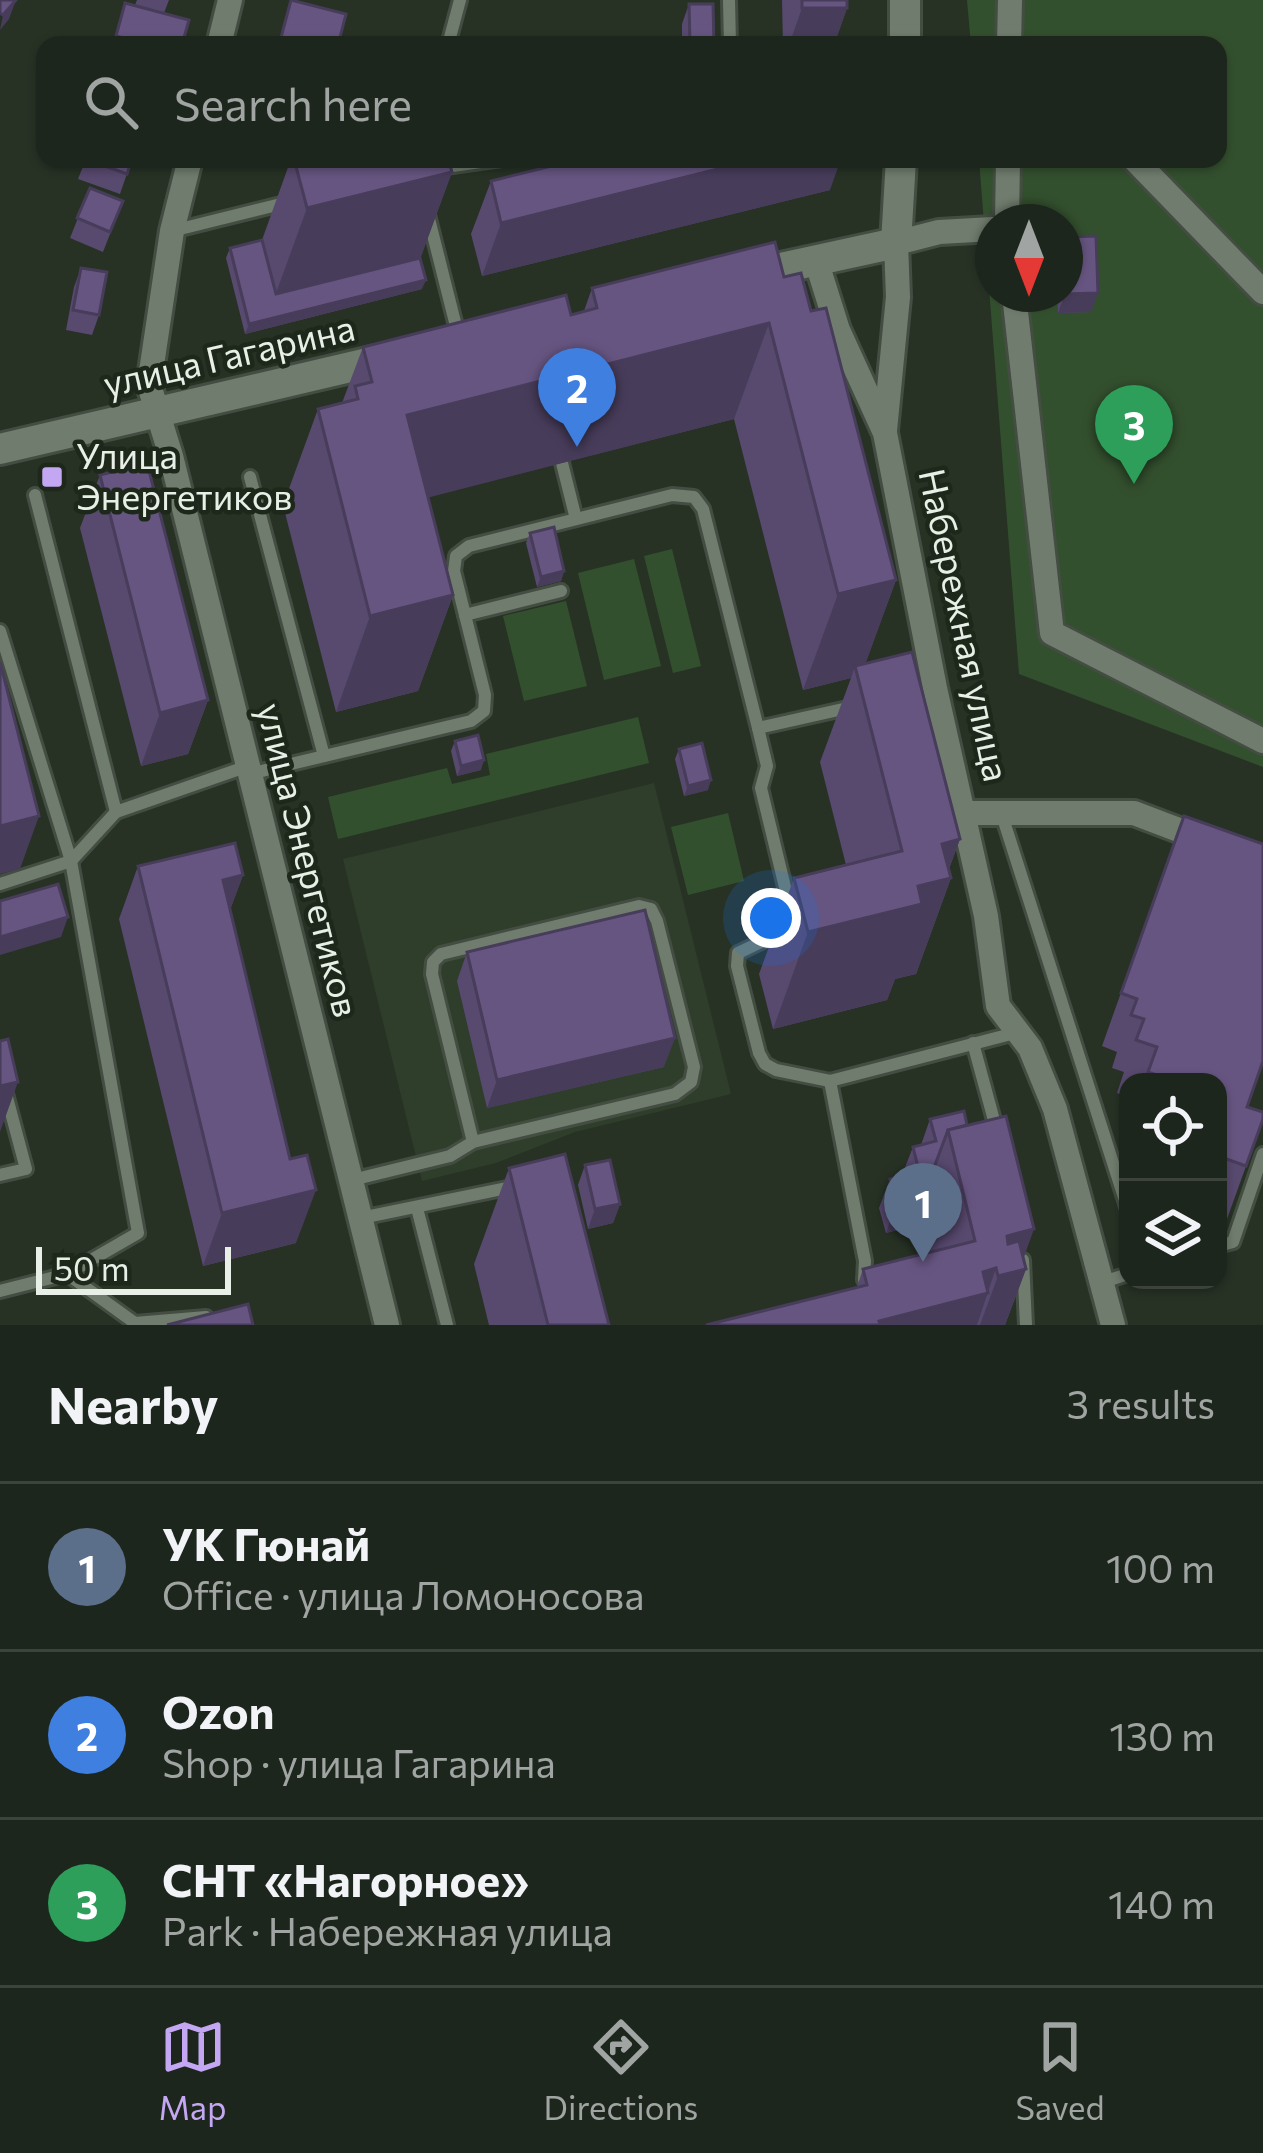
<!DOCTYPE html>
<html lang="en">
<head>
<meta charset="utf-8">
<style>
	:root { --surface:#1d261c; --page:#2a3229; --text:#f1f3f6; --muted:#a0a5a3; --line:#3b433b; --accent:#c3a7f2 }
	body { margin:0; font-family:Commissioner,sans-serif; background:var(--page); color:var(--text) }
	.controls { position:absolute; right:36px; bottom:36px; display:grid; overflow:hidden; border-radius:24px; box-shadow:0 3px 9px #0004 }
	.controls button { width:108px; height:108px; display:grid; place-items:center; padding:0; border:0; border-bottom:3px solid var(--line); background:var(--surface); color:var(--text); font:60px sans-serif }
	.compass { position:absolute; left:975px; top:204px; width:108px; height:108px; border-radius:50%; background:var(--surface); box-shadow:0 3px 9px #0004; rotate:180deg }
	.scale { position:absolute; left:36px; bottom:30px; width:195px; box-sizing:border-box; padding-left:12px; border:6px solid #e7efe6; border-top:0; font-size:33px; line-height:42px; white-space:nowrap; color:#e7efe6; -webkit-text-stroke:9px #1d281b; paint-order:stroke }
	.you { position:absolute; left:771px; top:918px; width:42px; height:42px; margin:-30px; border:9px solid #fff; border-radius:50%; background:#1a73e8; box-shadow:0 0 0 18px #1a73e833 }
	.badge { display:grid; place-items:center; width:78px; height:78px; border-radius:50%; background:var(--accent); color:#fff; font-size:39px; font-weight:700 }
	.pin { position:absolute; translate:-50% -99px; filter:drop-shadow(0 3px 6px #0008) }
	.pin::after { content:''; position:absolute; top:63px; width:42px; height:36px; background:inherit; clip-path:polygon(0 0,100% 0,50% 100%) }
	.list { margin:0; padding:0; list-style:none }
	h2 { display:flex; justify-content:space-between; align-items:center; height:156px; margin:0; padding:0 48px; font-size:51px }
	h2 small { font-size:39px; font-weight:400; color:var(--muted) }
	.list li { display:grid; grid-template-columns:78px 1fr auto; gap:36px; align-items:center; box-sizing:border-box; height:168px; padding:0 48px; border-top:3px solid var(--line) }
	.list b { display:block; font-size:45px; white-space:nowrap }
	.list p { margin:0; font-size:39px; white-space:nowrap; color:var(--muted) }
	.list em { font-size:39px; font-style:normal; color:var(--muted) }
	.icon { flex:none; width:66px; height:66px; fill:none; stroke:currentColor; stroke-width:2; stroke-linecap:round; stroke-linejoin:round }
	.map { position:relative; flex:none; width:1263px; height:1325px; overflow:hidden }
	.search { position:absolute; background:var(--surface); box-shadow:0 3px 9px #0004; left:36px; right:36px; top:36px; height:132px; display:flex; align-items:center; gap:30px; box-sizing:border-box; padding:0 42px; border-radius:24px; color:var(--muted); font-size:45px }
	.sheet { height:660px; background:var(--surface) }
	nav { display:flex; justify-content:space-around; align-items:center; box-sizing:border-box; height:168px; border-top:3px solid var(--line); background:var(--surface); font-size:33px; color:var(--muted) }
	nav a { display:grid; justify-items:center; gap:6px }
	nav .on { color:var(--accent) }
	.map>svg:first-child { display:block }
	.built { fill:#2e3e2b }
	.green { fill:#33502e; fill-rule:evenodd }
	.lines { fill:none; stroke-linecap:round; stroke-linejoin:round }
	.lane-casing { stroke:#444d42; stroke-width:18 }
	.street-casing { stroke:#444d42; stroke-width:30 }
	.secondary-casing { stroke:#444d42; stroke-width:36 }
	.lane { stroke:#707d6e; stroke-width:12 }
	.street { stroke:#707d6e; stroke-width:24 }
	.secondary { stroke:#707d6e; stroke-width:30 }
	.wall { fill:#58496f }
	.shaded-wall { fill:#473c5a }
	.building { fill:#665581; stroke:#473c5a; stroke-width:3 }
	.poi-dot { fill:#c3a7f2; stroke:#1d281b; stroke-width:4.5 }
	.labels { text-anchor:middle; stroke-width:9; stroke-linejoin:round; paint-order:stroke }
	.street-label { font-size:36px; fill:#e7efe6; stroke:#1d281b }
	.poi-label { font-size:36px; fill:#e7efe6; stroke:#1d281b; text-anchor:start }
</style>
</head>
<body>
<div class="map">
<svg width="1263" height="1325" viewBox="0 0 1263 1325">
	<rect width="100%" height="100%" fill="#273225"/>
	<path class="built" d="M654,783L731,1094L575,1132L496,1163L422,1181L343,859Z"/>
	<g class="green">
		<path d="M967,0H1263V767L1019,674L979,159H1218V45H971ZM993,222H1065V294H993Z"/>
		<path d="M672,549L701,666L673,673L644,556Z"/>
		<path d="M634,559L661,666L604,680L578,573Z"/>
		<path d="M566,601L587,686L524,701L503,616Z"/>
		<path d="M638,717L649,763L338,839L328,797L447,768L452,784L490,775L486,754Z"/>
		<path d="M728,813L744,881L688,895L671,827Z"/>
	</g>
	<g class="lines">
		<defs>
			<g id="lane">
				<path d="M729,0L730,45"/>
				<path d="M448,45L460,0"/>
				<path d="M438,168L502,159"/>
				<path d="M428,215L458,334"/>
				<path d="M172,231L289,202"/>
				<path d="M562,463L576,519"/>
				<path d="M250,477L324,756"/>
				<path d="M35,495L116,812L248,766"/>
				<path d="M465,615L561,591"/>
				<path d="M0,631L71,861L116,812"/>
				<path d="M249,774L471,721L484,711L485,695L454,571L456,556L469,546L672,495L694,497L703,509L758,728"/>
				<path d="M1001,812L1128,1210"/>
				<path d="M0,884L71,861L138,1233L67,1274L0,1291"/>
				<path d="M791,912L761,788L767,766L758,728L852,707"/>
				<path d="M786,930L738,953L737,966L759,1053L765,1064L776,1070L830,1081L1015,1033"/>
				<path d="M973,1043L998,1135"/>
				<path d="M0,1071L26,1169L0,1175"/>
				<path d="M830,1081L865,1261L864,1280"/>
				<path d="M352,1180L450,1156L473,1142L675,1094L691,1082L694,1067L657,921L651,909L639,906L441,954L433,962L432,974L473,1142"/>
				<path d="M417,1208L447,1325"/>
				<path d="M361,1218L517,1186"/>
				<path d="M1218,1246L1233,1242L1263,1154"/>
				<path d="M1023,1260L1026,1325"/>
				<path d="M67,1274L135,1323L206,1317"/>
				<path d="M1103,1282L1128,1274"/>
			</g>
			<g id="street">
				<path d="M219,45L230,0"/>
				<path d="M1009,45L1010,0"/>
				<path d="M190,159L172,231L149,385L171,456L387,1325"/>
				<path d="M1134,159L1263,292"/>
				<path d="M1007,222L1008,159"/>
				<path d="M816,260L838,330L885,433L935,688L986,916L998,1006L1030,1048L1055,1109L1113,1325"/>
				<path d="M1014,294L1052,633L1263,741"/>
				<path d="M885,430L898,297L896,243L939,232L993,229"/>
				<path d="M963,813H1134L1263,862"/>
			</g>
			<g id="secondary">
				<path d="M905,0V45"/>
				<path d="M744,276L896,243L901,159"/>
				<path d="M0,449L393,357"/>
			</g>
		</defs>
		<use href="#lane" class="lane-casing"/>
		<use href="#street" class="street-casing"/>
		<use href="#secondary" class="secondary-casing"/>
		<use href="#lane" class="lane"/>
		<use href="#street" class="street"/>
		<use href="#secondary" class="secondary"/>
	</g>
	<g class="wall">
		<path d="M137,0H169L164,13L182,45H112L125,3L135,5Z"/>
		<path d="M782,0H847V8L834,45H783Z"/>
		<path d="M689,4L714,45H682V24Z"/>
		<path d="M86,159H132L120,194L78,179Z"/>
		<path d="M291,159H448L452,172L420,258L422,289L245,334L226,258L230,248L262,240Z"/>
		<path d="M491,181L830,190L482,276L471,234Z"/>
		<path d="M90,188L123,201L103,252L70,238Z"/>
		<path d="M81,268L99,315L92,335L66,330L74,287Z"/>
		<path d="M784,277L811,311L896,580L865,664L960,839L949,869L951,878L916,974L895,979L887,1000L773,1029L759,974L794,878L846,865L820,762L851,678L803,690L734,419L428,497L453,595L418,691L336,712L283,505L318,409L342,403L363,347L571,315L584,311L592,288Z"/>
		<path d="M1057,294H1065L1091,312L1058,313Z"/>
		<path d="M100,475L208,700L188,754L141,766L80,528Z"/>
		<path d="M530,533L564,571L561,581L537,587L526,543Z"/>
		<path d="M455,741L481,770L457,776L451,751Z"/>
		<path d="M679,749L708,790L684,796L675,759Z"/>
		<path d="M1184,816L1247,1107L1263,1119L1227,1219L1218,1216V1082H1128V1097L1117,1093L1124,1072L1112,1068L1117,1052L1102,1046Z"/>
		<path d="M138,866L243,875L230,910L296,1243L203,1266L119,919Z"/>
		<path d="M467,952L664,1067L487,1108L457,981Z"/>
		<path d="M930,1119L967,1125L1023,1259L1026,1269L1005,1325H706L857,1287L863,1269L920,1255L913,1226L886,1233L879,1208L890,1179L902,1175L913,1147L921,1145Z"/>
		<path d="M585,1165L620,1204L613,1223L588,1229L578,1185Z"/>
		<path d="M509,1168L609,1325H489L474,1264Z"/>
	</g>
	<g class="shaded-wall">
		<path d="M16,0L9,19L0,30L3,15Z"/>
		<path d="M802,8H847L834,45H789Z"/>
		<path d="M758,159H841L830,190L482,276L501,223Z"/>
		<path d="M452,172L417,268L272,304L307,208Z"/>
		<path d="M426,280L422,289L245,334L249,324Z"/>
		<path d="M1098,293L1091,312L1058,313L1065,294Z"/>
		<path d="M769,323L734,419L372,512L407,415Z"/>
		<path d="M564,571L561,581L537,587L541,577Z"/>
		<path d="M896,580L861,676L855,666L851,678L803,690L838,594Z"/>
		<path d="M453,595L418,691L336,712L370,616Z"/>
		<path d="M208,700L188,754L141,766L160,713Z"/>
		<path d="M484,760L481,770L457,776L461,766Z"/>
		<path d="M711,780L708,790L684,796L688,786Z"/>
		<path d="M39,816L20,869L0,874V826Z"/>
		<path d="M960,839L945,879L951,878L916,974L895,979L887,1000L773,1029L808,932L918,886L942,844Z"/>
		<path d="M243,875L223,929V880Z"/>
		<path d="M68,917L61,937L0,955V937Z"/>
		<path d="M675,1038L664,1067L487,1108L497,1080Z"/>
		<path d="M18,1082L0,1132V1086Z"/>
		<path d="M316,1190L296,1243L203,1266L222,1213Z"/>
		<path d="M923,1197L913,1226L886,1233L896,1204Z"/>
		<path d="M620,1204L613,1223L588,1229L595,1209Z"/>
		<path d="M1034,1229L1019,1271L1026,1269L1005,1325H980L998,1276L996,1268L977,1325H877L879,1321L983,1272L1007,1236Z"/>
	</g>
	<g class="building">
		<path d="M0,0H16L3,15L0,13Z"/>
		<path d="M291,0L346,14L338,45H279Z"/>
		<rect x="802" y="0" width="45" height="8"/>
		<path d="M125,3L189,20L182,45H150L116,36Z"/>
		<path d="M689,4H713L714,45H690Z"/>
		<path d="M86,159H132L127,174Z"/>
		<path d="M294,159H448L452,172L307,208Z"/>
		<path d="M580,159H758L501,223L491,181Z"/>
		<path d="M90,188L123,201L110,232L77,218Z"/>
		<path d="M1096,236L1098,293L1065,294V237Z"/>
		<path d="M262,240L276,294L420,258L426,280L249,324L230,248Z"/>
		<path d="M775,242L784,277L801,273L811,311L826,308L896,580L838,594L769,323L407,415L453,595L370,616L318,409L358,399L355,386L372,382L363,347L566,295L571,315L597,308L592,288Z"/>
		<path d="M81,268L107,272L99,315L73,310Z"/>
		<path d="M147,463L208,700L160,713L100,475Z"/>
		<path d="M554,527L564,571L541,577L530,533Z"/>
		<path d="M912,652L960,839L942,844L951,878L918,886L922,904L808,932L794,878L902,851L855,666Z"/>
		<path d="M0,662L39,816L0,826Z"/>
		<path d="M478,735L484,760L461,766L455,741Z"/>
		<path d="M702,743L711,780L688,786L679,749Z"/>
		<path d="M1184,816L1263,844V1061L1247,1107L1263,1112V1119L1246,1166L1218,1156V1082H1170L1171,1080L1148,1072L1157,1047L1136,1040L1144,1019L1131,1015L1137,999L1121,993Z"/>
		<path d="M235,843L243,875L223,880L290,1159L307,1155L316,1190L222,1213L138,866Z"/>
		<path d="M58,884L68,917L0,937V901Z"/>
		<path d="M645,910L675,1038L497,1080L467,952Z"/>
		<path d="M8,1039L18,1082L0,1086V1041Z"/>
		<path d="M964,1111L967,1125L948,1130L923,1197L896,1204L890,1179L919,1171L913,1147L936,1141L930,1119Z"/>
		<path d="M1006,1116L1034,1229L1007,1236L1008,1244L1019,1241L1026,1269L998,1276L996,1268L983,1272L988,1293L879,1321L880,1325H706L867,1285L863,1269L975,1241L948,1130Z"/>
		<path d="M565,1154L609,1325H548L509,1168Z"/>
		<path d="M610,1160L620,1204L595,1209L585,1165Z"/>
		<path d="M248,1304L253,1325H167Z"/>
	</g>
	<rect class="poi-dot" x="40" y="465" width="24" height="24" rx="6"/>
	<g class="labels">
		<g class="street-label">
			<text transform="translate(229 356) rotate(-13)" y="13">улица Гагарина</text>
			<text transform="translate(964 625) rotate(78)" y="13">Набережная улица</text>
			<text transform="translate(308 860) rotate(76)" y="13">улица Энергетиков</text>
		</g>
		<g class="poi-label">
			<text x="76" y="469">Улица<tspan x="76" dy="41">Энергетиков</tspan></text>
		</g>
	</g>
</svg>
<div class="controls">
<button><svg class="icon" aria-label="locate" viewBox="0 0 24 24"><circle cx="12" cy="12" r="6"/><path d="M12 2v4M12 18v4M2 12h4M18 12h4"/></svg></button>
<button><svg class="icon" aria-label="layers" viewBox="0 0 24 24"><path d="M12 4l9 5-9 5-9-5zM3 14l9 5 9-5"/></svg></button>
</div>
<svg class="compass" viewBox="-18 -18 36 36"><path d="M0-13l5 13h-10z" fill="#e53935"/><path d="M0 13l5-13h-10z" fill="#a0a5a3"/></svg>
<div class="scale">50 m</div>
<div class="you"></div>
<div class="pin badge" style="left:923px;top:1262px;background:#5c6f8a">1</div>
<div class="pin badge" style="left:577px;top:447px;background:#3f7fe0">2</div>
<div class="pin badge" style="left:1134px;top:484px;background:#2e9e5b">3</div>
<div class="search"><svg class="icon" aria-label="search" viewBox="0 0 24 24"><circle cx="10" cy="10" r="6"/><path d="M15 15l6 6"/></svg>Search here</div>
</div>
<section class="sheet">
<h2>Nearby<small>3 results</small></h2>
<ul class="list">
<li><span class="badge" style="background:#5c6f8a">1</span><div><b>УК Гюнай</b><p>Office · улица Ломоносова</p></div><em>100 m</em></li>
<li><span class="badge" style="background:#3f7fe0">2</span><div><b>Ozon</b><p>Shop · улица Гагарина</p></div><em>130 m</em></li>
<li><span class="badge" style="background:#2e9e5b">3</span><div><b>СНТ «Нагорное»</b><p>Park · Набережная улица</p></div><em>140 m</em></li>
</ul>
</section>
<nav>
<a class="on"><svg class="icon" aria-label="map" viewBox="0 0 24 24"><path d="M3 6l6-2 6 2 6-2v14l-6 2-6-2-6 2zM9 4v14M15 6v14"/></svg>Map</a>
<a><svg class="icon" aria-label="directions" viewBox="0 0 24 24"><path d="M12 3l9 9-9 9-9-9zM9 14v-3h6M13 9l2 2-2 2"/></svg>Directions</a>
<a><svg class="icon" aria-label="saved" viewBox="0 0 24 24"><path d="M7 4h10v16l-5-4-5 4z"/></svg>Saved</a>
</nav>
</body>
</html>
